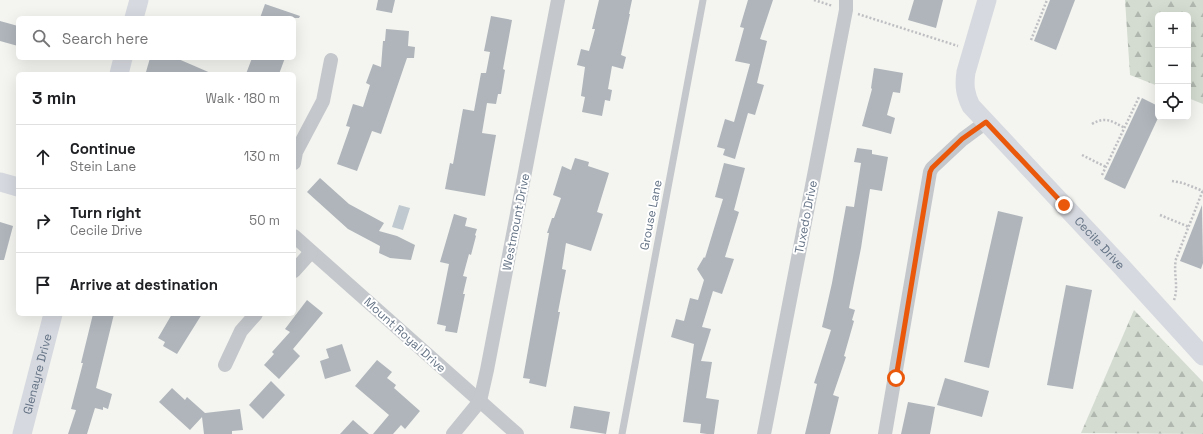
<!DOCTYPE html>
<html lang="en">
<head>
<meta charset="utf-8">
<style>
	:root { --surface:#fff; --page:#f6f6f6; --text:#202124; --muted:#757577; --line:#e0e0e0 }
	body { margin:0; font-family:"Space Grotesk",sans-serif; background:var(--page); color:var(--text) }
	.controls { position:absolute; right:12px; top:12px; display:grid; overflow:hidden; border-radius:6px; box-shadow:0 4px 16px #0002 }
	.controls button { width:36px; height:36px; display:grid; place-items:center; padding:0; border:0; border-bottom:1px solid var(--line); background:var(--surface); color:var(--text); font:20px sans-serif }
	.stop { position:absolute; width:12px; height:12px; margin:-9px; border:3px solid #ea580c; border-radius:50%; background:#fff }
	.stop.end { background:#ea580c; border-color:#fff; box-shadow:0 1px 4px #0008 }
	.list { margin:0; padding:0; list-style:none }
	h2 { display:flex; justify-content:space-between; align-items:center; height:52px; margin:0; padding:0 16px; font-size:17px }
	h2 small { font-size:13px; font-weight:400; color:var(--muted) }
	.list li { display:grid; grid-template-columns:26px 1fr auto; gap:12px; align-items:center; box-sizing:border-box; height:64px; padding:0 16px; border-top:1px solid var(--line) }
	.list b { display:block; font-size:15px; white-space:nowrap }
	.list p { margin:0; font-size:13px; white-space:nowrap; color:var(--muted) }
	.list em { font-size:13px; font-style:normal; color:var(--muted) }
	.icon { flex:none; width:22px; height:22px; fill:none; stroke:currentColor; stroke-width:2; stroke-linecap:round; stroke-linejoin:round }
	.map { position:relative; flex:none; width:1203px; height:434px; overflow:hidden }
	.search { position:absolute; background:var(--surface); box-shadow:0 4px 16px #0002; left:16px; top:16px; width:280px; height:44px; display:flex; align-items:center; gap:10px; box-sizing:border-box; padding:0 14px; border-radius:6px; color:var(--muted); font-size:15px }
	.panel { position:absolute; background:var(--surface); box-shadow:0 4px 16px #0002; left:16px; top:72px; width:280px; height:244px; border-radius:6px }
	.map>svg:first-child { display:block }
	.forest { fill:url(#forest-firs) }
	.water { fill:#bfc9cf }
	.building { fill:#afb5bb }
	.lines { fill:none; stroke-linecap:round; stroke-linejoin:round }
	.path { stroke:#bebfc2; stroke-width:2.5; stroke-dasharray:2 2; stroke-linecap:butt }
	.lane { stroke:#c4c7cb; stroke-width:7 }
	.street { stroke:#c4c7cb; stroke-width:14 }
	.secondary { stroke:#d6d9df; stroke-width:19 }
	.route { stroke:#ea580c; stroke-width:5 }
	.labels { text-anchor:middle; stroke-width:4; stroke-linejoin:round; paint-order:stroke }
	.street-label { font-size:12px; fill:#627184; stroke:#fff }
</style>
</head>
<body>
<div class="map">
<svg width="1203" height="434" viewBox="0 0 1203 434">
	<defs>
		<pattern id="forest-firs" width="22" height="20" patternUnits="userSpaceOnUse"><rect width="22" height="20" fill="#d4dcd1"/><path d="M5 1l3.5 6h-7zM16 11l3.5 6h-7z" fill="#afb7af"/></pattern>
	</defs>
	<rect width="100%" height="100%" fill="#f4f5f0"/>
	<g class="forest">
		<path d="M1125,0H1203V104L1188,98V15H1158V86L1130,75Z"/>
		<path d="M1134,310L1203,382V434L1081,433Z"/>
	</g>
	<path class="water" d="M399,205L410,208L403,230L392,227Z"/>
	<g class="building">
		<path d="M378,0H395L392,13L376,10Z"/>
		<path d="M599,0H632L629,14H630L621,55L626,57L623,69L612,66L608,89L612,90L610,101L605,100L602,116L582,112L585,97L581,96L585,67L577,65L581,49L589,51L595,29H592Z"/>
		<path d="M748,0H773L760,39L767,41L757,83L764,85L755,115L748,113L735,159L723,155L725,149L717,147L725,119L734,122L750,64L735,61L744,28L740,27Z"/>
		<path d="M914,0H943L936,28L908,20Z"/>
		<path d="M1050,0H1075L1056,50L1034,41Z"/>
		<path d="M265,4L300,16L299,18H260Z"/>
		<path d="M491,16L512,20L503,69L505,70L501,94H498L496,104L487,103L482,133L496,135L485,196L445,189L450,163L453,164L463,109L474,111L481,73H486L490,52L484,51Z"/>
		<path d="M0,21L18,26V46L0,41Z"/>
		<path d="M386,29L409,31L408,46L415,47L414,58H407L381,134L372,131L357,171L337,164L350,127L346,126L353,104L363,107L370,85L366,83L373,64L381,67L383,41H385Z"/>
		<path d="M150,58H176L213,74H154L146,72Z"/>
		<path d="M252,58H285L279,74H246Z"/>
		<path d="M874,68L903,73L900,93L893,92L887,115L895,118L891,134L862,126L872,89L871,88Z"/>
		<path d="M1142,98L1158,106V118L1125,189L1104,179Z"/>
		<path d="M857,148L872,150V154L888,157L882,191L870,189L861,248L849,308L855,310L852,320L854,321L844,356L846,357L833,395L839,397L830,434H805L817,384L814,383L831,330L822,327L832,283L846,206L854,207L861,163L854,162Z"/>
		<path d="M575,158L589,162L588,166L609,173L597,212L603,214L591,251L566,243L562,269L566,270L558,312H560L546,387L529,383L530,379L523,378L549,233H547L552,218H554L561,198L553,195L562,166L571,170Z"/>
		<path d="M724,163L745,168L734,210L739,212L725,257L734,259L722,294L713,291L702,327L711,329L701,361L712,362L706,398L719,400L714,434H707L700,433L701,424L683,422L694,344L671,337L676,319L684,321L690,298L698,300L704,280L697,269L704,257L705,258L723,199L715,197Z"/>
		<path d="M320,178L349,204L384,223L379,231L397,236L415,245L411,260L390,258L379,253L380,246L348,229L307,192Z"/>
		<path d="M1202,205L1203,263L1201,269L1180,261Z"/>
		<path d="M998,211L1023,217L989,368L964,362Z"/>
		<path d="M454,214L467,218L465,226L477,229L475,235L476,236L471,255L469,254L463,276L467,277L463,294H465L457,333L445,331L446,326L437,324L449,264L440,262Z"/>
		<path d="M0,222L13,226L4,260H0Z"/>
		<path d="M1066,285L1092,290L1073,389L1047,385Z"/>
		<path d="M307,300L323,313L293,349L300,356L279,379L264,365L274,354L272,352L290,332L285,329Z"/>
		<path d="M93,314H114L96,388L112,394L108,409L103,407V410L95,408L87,434H68L76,410L71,409L83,363H81Z"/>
		<path d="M172,314H202L177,354L163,346L165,342L158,338Z"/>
		<path d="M342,344L351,371L325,379L320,361L329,358L326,349Z"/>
		<path d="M377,360L392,372L387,378L396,385L394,388L420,411L405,429L401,425L393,434H373L389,415L355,386Z"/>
		<path d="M945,378L989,391L982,417L937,405Z"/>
		<path d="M271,381L285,395L263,419L249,405Z"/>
		<path d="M172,388L185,400L187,397L205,413L240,409L243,430L232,431V434H204L202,417L190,430L159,402Z"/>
		<path d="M908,402L935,407L930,434H901Z"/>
		<path d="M574,406L610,412L606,434L570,428Z"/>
		<path d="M353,420L369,434H340Z"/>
	</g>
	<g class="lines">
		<g class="path">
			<path d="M814,0L833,6"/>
			<path d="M858,14L958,46"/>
			<path d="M1031,40L1047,0"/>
			<path d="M1092,124C1106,116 1111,121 1125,128"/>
			<path d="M1082,155L1106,167"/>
			<path d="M1102,175L1139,97"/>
			<path d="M1172,181L1183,183L1203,191"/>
			<path d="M1160,215L1189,227"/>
			<path d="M1174,300C1179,286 1173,273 1176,259L1203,190"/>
		</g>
		<path class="lane" d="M622,434L703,0"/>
		<g class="street">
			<path d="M294,163L296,152L323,101L331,60"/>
			<path d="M294,236L517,434"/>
			<path d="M294,271L311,252"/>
			<path d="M225,365L241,331L256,314"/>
			<path d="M453,434L480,401L487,370L558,0"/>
			<path d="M764,434L846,10V0"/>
			<path d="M885,434L930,172L932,168L963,139L986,122"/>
		</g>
		<g class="secondary">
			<path id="s1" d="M987,0L966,72C964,85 965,94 971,106L1120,265L1203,356"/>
			<path d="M134,18L139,0"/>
			<path d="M119,74L123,58"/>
			<path d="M0,182L18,187"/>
			<path id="s2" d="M22,434L53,314"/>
		</g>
	</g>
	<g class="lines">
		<path class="route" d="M896,378L930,172L932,168L962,139L986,122L1064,205"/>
	</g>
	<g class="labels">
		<g class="street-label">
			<text transform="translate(651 215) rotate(-79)" y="4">Grouse Lane</text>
			<text transform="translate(806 217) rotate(-79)" y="4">Tuxedo Drive</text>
			<text transform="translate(516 222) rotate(-79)" y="4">Westmount Drive</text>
			<text dy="4" stroke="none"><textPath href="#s1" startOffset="298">Cecile Drive</textPath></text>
			<text transform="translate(405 335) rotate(42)" y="4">Mount Royal Drive</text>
			<text dy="4" stroke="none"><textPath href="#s2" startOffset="62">Glenayre Drive</textPath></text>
		</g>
	</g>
</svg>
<div class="controls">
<button>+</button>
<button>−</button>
<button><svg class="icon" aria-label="locate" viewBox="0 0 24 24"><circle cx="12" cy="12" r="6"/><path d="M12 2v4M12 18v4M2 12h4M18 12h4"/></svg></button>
</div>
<div class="stop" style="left:896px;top:378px"></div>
<div class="stop end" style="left:1064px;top:205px"></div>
<div class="search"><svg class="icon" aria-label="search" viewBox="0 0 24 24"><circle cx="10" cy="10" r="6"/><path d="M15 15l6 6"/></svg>Search here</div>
<section class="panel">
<h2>3 min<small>Walk · 180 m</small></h2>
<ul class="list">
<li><svg class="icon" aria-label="ahead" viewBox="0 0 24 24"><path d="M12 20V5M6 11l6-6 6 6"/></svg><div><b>Continue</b><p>Stein Lane</p></div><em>130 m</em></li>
<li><svg class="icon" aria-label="right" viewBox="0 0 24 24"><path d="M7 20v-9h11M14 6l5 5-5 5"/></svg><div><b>Turn right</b><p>Cecile Drive</p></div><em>50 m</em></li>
<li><svg class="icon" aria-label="arrive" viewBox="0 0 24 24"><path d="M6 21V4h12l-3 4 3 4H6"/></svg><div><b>Arrive at destination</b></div></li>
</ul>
</section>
</div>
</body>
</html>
